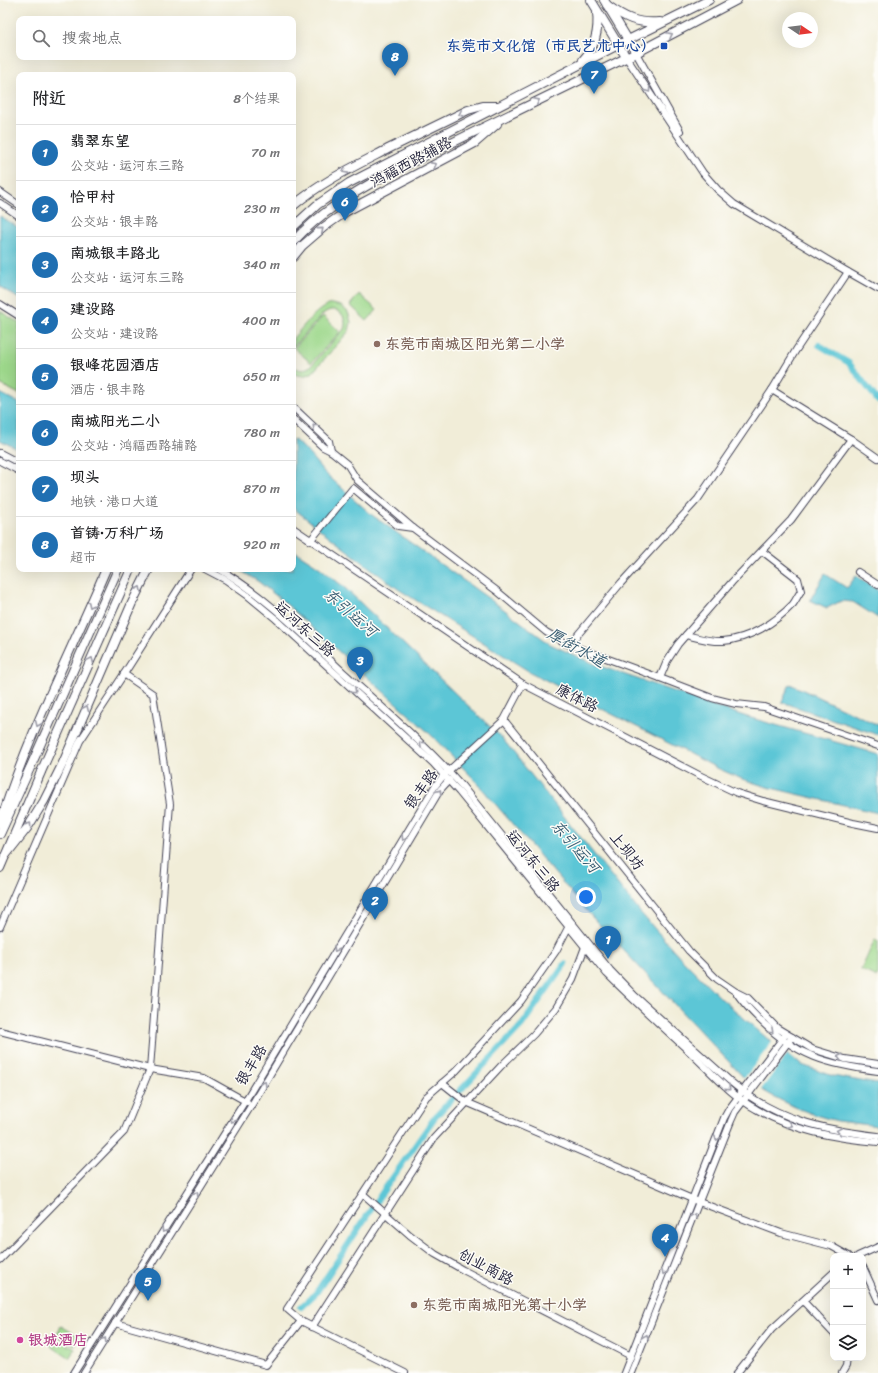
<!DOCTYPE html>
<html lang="zh">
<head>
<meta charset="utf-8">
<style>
	:root { --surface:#fff; --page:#f6f6f6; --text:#202124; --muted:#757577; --line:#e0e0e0; --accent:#1f6fb2 }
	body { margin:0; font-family:Sriracha,"LXGW WenKai TC",sans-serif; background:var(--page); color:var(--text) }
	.controls { position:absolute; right:12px; bottom:12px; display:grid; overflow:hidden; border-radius:8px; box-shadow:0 4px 16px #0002 }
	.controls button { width:36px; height:36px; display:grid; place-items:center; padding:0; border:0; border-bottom:1px solid var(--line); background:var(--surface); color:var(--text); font:20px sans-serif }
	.compass { position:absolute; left:782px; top:12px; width:36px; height:36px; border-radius:50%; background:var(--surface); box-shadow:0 4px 16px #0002; rotate:103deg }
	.you { position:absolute; left:586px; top:897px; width:14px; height:14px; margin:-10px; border:3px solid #fff; border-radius:50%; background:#1a73e8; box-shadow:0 0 0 6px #1a73e833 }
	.badge { display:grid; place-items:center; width:26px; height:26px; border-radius:50%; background:var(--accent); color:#fff; font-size:13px; font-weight:700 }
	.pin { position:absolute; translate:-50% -33px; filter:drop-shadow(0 1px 2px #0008) }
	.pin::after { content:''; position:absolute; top:21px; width:14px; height:12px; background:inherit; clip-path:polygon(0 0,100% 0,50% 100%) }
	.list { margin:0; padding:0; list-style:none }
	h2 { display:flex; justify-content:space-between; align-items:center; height:52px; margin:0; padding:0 16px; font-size:17px }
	h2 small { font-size:13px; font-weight:400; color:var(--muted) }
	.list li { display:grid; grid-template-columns:26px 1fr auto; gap:12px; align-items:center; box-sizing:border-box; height:56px; padding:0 16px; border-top:1px solid var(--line) }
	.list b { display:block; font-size:15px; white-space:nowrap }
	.list p { margin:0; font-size:13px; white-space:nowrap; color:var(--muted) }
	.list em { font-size:13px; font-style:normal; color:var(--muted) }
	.icon { flex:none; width:22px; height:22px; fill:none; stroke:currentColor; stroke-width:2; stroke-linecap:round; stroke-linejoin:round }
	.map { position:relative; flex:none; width:878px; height:1373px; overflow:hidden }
	.search { position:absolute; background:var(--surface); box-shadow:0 4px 16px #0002; left:16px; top:16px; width:280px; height:44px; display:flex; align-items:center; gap:10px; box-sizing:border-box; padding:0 14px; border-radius:8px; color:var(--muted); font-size:15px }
	.panel { position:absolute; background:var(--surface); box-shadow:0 4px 16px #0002; left:16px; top:72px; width:280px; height:500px; border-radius:8px }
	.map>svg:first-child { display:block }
	.green { fill:#9dd88b; stroke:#607d63 }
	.water { fill:#5bc6d6; stroke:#3e7488 }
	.pier { fill:#f1edd8 }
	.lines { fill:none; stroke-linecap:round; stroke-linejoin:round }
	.canal { stroke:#5bc6d6; stroke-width:6 }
	.minor-casing { stroke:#414053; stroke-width:8 }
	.major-casing { stroke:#414053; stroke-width:10 }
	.minor { stroke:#fff; stroke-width:6 }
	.major { stroke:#fff; stroke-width:8 }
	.major-bridge-casing { stroke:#414053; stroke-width:10; stroke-linecap:butt }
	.major-bridge { stroke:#fff; stroke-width:8 }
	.oneway { stroke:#9c9ca7 }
	.transit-dot { fill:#1a4fb4; stroke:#fdfcf7; stroke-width:1.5 }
	.education-dot { fill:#8d6e63; stroke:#fdfcf7; stroke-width:1.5 }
	.hotel-dot { fill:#d1479c; stroke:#fdfcf7; stroke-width:1.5 }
	.labels { text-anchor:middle; stroke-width:3; stroke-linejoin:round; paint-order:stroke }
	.transit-label { font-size:15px; font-weight:bold; fill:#164399; stroke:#fdfcf7; text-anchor:end }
	.street-label { font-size:15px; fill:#22223b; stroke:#fdfcf7 }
	.education-label { font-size:15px; font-weight:bold; fill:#785e54; stroke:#fdfcf7; text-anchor:start }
	.hotel-label { font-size:15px; font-weight:bold; fill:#b23c85; stroke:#fdfcf7; text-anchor:start }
	.water-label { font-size:16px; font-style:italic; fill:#365b71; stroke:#fdfcf7 }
</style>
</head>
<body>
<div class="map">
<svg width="878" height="1373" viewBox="0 0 878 1373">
	<rect width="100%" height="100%" fill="#fdfcf7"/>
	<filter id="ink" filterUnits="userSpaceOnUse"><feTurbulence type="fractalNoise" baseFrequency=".025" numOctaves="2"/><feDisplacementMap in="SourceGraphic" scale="8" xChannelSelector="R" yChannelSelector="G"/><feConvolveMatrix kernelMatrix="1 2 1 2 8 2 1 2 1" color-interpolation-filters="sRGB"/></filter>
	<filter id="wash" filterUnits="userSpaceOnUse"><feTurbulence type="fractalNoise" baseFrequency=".012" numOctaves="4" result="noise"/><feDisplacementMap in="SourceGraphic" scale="16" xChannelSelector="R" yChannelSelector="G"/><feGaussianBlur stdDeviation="0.9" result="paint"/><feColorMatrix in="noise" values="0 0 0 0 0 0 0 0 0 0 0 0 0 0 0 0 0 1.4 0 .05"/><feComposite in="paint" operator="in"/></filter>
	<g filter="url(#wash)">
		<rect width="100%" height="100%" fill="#f1edd8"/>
		<g class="green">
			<path d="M359,294L377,310L367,321L350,305Z"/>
			<path d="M332,304L341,306L348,312L351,322L349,331L312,373L303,376L293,374V367L302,370L311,366L344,329C349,314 334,304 323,314L293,347V338C303,327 317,307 332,304Z"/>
			<path d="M0,311L19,323V394L0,384Z"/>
			<path d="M323,316L340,332L311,363L294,348Z"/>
			<path d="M875,939L878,941V975L877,977L861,970Z"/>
			<path d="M61,1326L80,1337L75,1346L56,1335Z"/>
			<path d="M56,1338L75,1349L69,1358L51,1346Z"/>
		</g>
		<g class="water">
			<path d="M0,216L19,228V299L0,286Z"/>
			<path d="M0,393L19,403V450L0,440Z"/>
			<path d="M293,439L303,447L325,473L372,515L502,608L550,644L594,664L744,716L878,754V813L767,787L742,779L717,768L530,672L398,589L340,545L293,508Z"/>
			<path d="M293,550L319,567L344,587L502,738L639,911L680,957L723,1000L769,1040L793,1059L802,1065L833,1076L878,1084V1126C865,1124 851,1123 838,1121C804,1114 774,1098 746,1080L594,919L473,778L428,732L284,602L259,582L238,569H293Z"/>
			<path d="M825,574L847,588L856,576L878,590V618L853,602L841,601L827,608L810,600Z"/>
			<path d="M790,684L878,725V735L782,702Z"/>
		</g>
		<path class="pier" d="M773,1041L788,1053L760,1091L743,1080Z"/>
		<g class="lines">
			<g class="canal">
				<path d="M819,345L849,363L878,401"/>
				<path d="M301,1307L316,1293L384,1190L435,1117L522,1025L565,964"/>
			</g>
		</g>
	</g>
	<g filter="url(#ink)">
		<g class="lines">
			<defs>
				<g id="minor">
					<path d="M636,53L680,131"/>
					<path d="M626,57L703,173L718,190L734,204L848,272L878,289"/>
					<path d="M0,192L19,205"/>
					<path d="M0,203L19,216"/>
					<path d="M0,304L19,316"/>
					<path d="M772,390L851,439L878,458"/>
					<path d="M293,407L329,441L331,451"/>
					<path d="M293,419L323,447L331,451L347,464L357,480L413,528L497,591L546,632L565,643L660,678L712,698L736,704L764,707L878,746"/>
					<path d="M0,453L19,463"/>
					<path d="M0,461L19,471"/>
					<path d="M293,528L523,684L699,775L737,793L763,801L853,823L878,828"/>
					<path d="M310,541L353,488L398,526L413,528"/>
					<path d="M205,569L226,580L247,595L276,619L433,763L459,792L607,974C635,1002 664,1028 693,1055C713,1074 732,1096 756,1109C793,1131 835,1138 878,1142"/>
					<path d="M219,569C266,596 304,636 343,672C384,709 426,745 462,786L610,970L635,996L731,1082C774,1119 823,1130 878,1136"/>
					<path d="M858,572L878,585"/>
					<path d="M686,635C698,638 711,642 723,641C749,639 775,623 793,604C796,600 798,595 801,591L798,579L762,551"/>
					<path d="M570,644L621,583L698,499L772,390L796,350L848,272"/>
					<path d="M660,678L667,661L678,644L732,582L791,520L851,439"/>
					<path d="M504,720L689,951L717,979L736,992"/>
					<path d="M0,927L80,741L124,674L191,569"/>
					<path d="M0,1031L150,1069L204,1078L247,1102"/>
					<path d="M878,1064L845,1059L812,1049L777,1028L748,998L736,992C743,1003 751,1011 760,1020C796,1056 829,1065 878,1071"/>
					<path d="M442,1083L466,1102L699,1202L781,1233L831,1246L849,1256"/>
					<path d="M363,1194L410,1235L435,1254L463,1270L631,1356"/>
					<path d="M858,1256L878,1247"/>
					<path d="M0,1260L124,1132L150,1069L170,804L153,694L124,674"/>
					<path d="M863,1267L878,1300"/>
					<path d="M803,1301L833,1333"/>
					<path d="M301,1321L287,1309L426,1097L456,1071L521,1001L556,951L570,924"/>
					<path d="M115,1323L266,1365L301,1321L405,1373"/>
					<path d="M312,1327L434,1138L501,1066L534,1034L556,1008L573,979L585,947"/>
					<path d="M74,1373L245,1101L435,786L444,775L504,720L523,684"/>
					<path d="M84,1373L251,1106L440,790L449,780"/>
					<path d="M624,1373L724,1118L729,1109L786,1034"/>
					<path d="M631,1373L731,1121L735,1112L792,1037"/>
					<path d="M737,1373L772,1329L833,1273"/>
					<path d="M842,1373L846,1366L847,1358"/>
				</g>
				<g id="major">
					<path d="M591,0L626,57"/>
					<path d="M604,0L636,53"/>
					<path d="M607,5C625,18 637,24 660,22"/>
					<path d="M583,60C596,46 599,30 597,12"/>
					<path d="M293,206C321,182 355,166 388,149C415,136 441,123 468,110L483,106H498"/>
					<path d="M293,227L317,205L349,183L618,45L709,0"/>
					<path d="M293,242C319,213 353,193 386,175L636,53L737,0"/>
					<path d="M293,257L302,246L324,227L347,211L475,143L497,124"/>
					<path d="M0,824C27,736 70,654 106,569"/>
					<path d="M0,834L30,768"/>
					<path d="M5,856L28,827L44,801L63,763L132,603L149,569"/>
					<path d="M0,868L41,772"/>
				</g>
			</defs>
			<use href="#minor" class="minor-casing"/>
			<use href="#major" class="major-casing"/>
			<use href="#minor" class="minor"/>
			<use href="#major" class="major"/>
			<defs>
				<g id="major-bridge">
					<path d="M30,768L118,569"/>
					<path d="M41,772L131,569"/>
				</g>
			</defs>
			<use href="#major-bridge" class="major-bridge-casing"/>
			<use href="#major-bridge" class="major-bridge"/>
		</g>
		<defs><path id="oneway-chevron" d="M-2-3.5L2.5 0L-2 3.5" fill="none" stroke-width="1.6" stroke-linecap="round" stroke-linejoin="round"/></defs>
		<g class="oneway">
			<use href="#oneway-chevron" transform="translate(670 35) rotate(-27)"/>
			<use href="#oneway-chevron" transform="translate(648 90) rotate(56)"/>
			<use href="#oneway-chevron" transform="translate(537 101) rotate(-26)"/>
			<use href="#oneway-chevron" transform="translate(461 114) rotate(154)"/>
			<use href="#oneway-chevron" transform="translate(434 165) rotate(-28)"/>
			<use href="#oneway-chevron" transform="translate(345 171) rotate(152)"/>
			<use href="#oneway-chevron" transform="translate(321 230) rotate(-41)"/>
			<use href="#oneway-chevron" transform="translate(315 427) rotate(-137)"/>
			<use href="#oneway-chevron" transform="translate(139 589) rotate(-64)"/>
			<use href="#oneway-chevron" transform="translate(91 605) rotate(114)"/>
			<use href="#oneway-chevron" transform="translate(91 660) rotate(-66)"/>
			<use href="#oneway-chevron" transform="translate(354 691) rotate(43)"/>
			<use href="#oneway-chevron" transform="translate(86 708) rotate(-67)"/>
			<use href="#oneway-chevron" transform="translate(38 724) rotate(113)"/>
			<use href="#oneway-chevron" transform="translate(422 744) rotate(-137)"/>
			<use href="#oneway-chevron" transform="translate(439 792) rotate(-56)"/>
			<use href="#oneway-chevron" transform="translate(29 825) rotate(-55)"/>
			<use href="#oneway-chevron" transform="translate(404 838) rotate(121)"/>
			<use href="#oneway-chevron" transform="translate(336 949) rotate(121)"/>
			<use href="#oneway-chevron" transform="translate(771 1031) rotate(43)"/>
			<use href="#oneway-chevron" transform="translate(840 1057) rotate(-166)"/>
			<use href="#oneway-chevron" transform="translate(264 1084) rotate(-59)"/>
			<use href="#oneway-chevron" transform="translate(728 1088) rotate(43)"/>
			<use href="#oneway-chevron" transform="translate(233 1120) rotate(122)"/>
			<use href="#oneway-chevron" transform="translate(790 1125) rotate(20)"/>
			<use href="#oneway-chevron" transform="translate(839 1131) rotate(-170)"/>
			<use href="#oneway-chevron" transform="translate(717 1138) rotate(111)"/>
			<use href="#oneway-chevron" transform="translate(196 1194) rotate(-58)"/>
			<use href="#oneway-chevron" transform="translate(694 1216) rotate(-69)"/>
			<use href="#oneway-chevron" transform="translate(164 1230) rotate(122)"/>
			<use href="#oneway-chevron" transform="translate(664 1272) rotate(112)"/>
			<use href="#oneway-chevron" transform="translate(646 1337) rotate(-68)"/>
			<use href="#oneway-chevron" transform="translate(104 1340) rotate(-58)"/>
		</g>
	</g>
	<rect class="transit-dot" x="660" y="42" width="8" height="8" rx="2"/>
	<g class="education-dot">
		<circle cx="377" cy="344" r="4"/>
		<circle cx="414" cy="1305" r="4"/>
	</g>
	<circle class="hotel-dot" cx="20" cy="1340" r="4"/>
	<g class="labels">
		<g class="transit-label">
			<text x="656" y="51">东莞市文化馆（市民艺术中心）</text>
		</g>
		<g class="street-label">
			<text transform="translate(411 162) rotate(-28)" y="5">鸿福西路辅路</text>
			<text transform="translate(305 629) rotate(42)" y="5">运河东三路</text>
			<text transform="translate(577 698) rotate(27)" y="5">康体路</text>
			<text transform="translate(421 789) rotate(-54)" y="5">银丰路</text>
			<text transform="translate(627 851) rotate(51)" y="5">上坝坊</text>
			<text transform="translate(533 861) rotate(51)" y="5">运河东三路</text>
			<text transform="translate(251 1065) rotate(-59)" y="5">银丰路</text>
			<text transform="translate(486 1267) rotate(28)" y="5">创业南路</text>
		</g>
		<g class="education-label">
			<text x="385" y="349">东莞市南城区阳光第二小学</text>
			<text x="422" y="1310">东莞市南城阳光第十小学</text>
		</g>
		<g class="hotel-label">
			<text x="28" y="1345">银城酒店</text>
		</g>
		<g class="water-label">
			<text transform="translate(351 612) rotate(41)" y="6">东引运河</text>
			<text transform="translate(577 647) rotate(29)" y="6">厚街水道</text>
			<text transform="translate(576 846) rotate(49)" y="6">东引运河</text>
		</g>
	</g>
</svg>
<div class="controls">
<button>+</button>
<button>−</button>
<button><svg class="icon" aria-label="layers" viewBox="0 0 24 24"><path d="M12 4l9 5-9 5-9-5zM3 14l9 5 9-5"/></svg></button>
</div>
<svg class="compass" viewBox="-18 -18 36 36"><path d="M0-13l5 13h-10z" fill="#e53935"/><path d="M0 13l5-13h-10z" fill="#757577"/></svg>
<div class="you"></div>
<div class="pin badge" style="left:608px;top:959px">1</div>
<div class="pin badge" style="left:375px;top:920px">2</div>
<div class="pin badge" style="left:360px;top:680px">3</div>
<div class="pin badge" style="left:665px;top:1257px">4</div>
<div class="pin badge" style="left:148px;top:1301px">5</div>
<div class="pin badge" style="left:345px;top:221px">6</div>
<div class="pin badge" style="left:594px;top:94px">7</div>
<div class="pin badge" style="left:395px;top:76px">8</div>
<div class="search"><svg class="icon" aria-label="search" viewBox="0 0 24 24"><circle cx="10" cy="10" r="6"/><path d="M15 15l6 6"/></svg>搜索地点</div>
<section class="panel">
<h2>附近<small>8个结果</small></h2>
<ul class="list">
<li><span class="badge">1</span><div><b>翡翠东望</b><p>公交站 · 运河东三路</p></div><em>70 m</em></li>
<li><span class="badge">2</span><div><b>恰甲村</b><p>公交站 · 银丰路</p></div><em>230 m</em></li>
<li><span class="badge">3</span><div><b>南城银丰路北</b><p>公交站 · 运河东三路</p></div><em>340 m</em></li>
<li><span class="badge">4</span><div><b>建设路</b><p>公交站 · 建设路</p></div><em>400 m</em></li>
<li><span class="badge">5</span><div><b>银峰花园酒店</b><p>酒店 · 银丰路</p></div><em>650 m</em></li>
<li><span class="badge">6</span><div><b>南城阳光二小</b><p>公交站 · 鸿福西路辅路</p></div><em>780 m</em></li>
<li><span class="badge">7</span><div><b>坝头</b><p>地铁 · 港口大道</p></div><em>870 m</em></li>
<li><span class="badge">8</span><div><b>首铸·万科广场</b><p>超市</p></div><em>920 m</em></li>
</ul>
</section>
</div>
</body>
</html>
